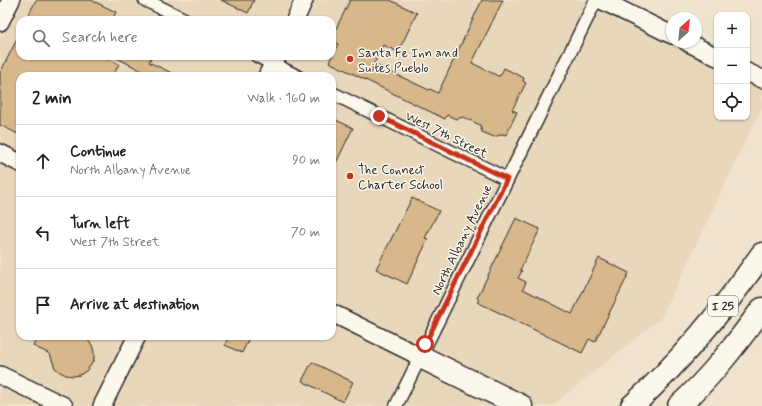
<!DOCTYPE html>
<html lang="en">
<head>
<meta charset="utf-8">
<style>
	:root { --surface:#fff; --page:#f6f6f6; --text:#222; --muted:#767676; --line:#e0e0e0 }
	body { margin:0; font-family:Mynerve,sans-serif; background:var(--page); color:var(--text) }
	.controls { position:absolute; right:12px; top:12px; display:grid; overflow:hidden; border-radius:8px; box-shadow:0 1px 3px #0004 }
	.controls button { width:36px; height:36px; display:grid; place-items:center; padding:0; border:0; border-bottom:1px solid var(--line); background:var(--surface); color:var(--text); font:20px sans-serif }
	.compass { position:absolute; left:666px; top:12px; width:36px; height:36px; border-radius:50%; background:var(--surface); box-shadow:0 1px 3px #0004; rotate:27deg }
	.stop { position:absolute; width:12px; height:12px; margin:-9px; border:3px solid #c8321e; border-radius:50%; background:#fff }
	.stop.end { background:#c8321e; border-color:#fff; box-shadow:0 1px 4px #0008 }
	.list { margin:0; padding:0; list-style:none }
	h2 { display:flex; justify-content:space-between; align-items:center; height:52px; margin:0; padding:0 16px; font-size:17px }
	h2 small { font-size:13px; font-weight:400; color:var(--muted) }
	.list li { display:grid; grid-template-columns:26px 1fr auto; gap:12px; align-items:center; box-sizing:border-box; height:72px; padding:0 16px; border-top:1px solid var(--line) }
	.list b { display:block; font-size:15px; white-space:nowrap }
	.list p { margin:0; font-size:13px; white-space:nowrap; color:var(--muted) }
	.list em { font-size:13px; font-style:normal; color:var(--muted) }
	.icon { flex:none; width:22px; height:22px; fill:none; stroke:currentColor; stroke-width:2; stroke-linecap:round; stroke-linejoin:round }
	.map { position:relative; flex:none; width:762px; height:406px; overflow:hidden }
	.search { position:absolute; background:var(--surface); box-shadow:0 1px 3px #0004; left:16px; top:16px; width:320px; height:44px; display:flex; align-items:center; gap:10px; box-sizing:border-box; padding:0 14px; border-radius:12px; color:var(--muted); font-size:15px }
	.panel { position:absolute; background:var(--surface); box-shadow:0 1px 3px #0004; left:16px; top:72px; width:320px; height:268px; border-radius:12px }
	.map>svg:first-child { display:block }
	.built { fill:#e9d7bb; fill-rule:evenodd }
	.building { fill:#d8b88b; stroke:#2b2b2b }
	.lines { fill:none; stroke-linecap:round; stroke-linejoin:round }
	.street-casing { stroke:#2b2b2b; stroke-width:15 }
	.secondary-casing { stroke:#2b2b2b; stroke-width:20 }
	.highway-casing { stroke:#2b2b2b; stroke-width:25 }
	.street { stroke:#fbf7ec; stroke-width:12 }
	.secondary { stroke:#fbf7ec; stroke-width:17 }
	.highway { stroke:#fbf7ec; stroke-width:22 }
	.route { stroke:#c8321e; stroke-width:5 }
	.poi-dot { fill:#c8321e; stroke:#fbf7ec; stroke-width:1.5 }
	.labels { text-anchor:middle; stroke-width:3; stroke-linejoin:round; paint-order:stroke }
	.shield { fill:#fbf7ec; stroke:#696865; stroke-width:1 }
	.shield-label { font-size:12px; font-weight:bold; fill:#2b2b2b }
	.poi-label { font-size:13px; fill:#2b2b2b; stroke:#fbf7ec; text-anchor:start }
	.street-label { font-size:13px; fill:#2b2b2b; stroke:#fbf7ec }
</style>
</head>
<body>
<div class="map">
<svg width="762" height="406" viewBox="0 0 762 406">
	<rect width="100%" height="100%" fill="#f0e4cf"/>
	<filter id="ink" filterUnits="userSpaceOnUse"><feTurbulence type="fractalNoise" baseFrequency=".025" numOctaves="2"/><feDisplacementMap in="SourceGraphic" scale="8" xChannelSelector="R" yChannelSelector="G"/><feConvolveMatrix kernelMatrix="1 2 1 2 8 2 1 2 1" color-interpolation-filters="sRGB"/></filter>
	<g filter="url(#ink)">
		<path class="built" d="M0,0H601L672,42H687L717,57V117H747V72L762,79V107L661,318L552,406H0ZM20,20H332V56H20ZM20,76H332V336H20Z"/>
		<g class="building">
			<path d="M36,0H91L116,12L112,20H26Z"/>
			<path d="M221,0H254L248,13Z"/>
			<path d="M350,0H390L417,13L398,52L383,45L374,64L429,90L430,89L438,93L482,0H503L472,63L498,76H500L504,68L524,78L523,81L526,83L512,110L517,112L506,135L503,134L494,137L482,132L480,125L463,117L456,119L447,115L445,119L329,62L338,44L332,41V37Z"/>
			<path d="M20,33V56H102L119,64L113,76H20V135L0,125V73Z"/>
			<path d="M113,56H152L149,62L178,76H152Z"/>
			<path d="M332,118L353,128L332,171Z"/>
			<path d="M412,198L439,211L425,238L428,239L407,284L376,269Z"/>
			<path d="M516,218L540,229L520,270L522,271L518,278L526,282L523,289L572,314L599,258L629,273L595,342L589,339L582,353L477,302L479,300L477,298Z"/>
			<path d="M38,336H84L92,345L94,352V359L91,365L86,371L80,375L73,376L66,375L60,372L55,368L50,354L33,346Z"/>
			<path d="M229,336H250L242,353L225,345Z"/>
			<path d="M312,362L353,382L343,402L302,381Z"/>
		</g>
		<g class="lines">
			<defs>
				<g id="street">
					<path d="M145,0L186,20"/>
					<path d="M257,56L297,76"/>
					<path d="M332,93L507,179"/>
					<path d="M396,406L596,0"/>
				</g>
				<g id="secondary">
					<path d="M601,0L672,35"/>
					<path d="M295,20L304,0"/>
					<path d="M0,22L11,0"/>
					<path d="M687,42L717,57"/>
					<path d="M747,72L762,79"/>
					<path d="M267,76L277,56"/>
					<path d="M0,153L20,163"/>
					<path d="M332,313L419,356"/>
					<path d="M0,375L64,406"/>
					<path d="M102,406L137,336"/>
				</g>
				<g id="highway">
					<path d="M419,356L521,406"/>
					<path d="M632,406C681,361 724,309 762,254"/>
					<path d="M679,406C711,377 737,343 762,309"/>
				</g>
			</defs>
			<use href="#street" class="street-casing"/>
			<use href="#secondary" class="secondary-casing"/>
			<use href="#highway" class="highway-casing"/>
			<use href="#street" class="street"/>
			<use href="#secondary" class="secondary"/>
			<use href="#highway" class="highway"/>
		</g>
	</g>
	<g class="lines" filter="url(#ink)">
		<path class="route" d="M379,116L507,179L425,344"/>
	</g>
	<g class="poi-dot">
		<circle cx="350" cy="59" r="4"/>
		<circle cx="350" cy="176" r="4"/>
	</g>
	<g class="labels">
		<rect class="shield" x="708" y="296" width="30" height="20" rx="3"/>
		<g class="shield-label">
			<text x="723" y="310">I 25</text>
		</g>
		<g class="poi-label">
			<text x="358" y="57">Santa Fe Inn and<tspan x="358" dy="15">Suites Pueblo</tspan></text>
			<text x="358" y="174">The Connect<tspan x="358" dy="15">Charter School</tspan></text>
		</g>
		<g class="street-label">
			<text transform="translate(447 134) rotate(26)" y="5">West 7th Street</text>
			<text transform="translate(461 239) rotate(-64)" y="5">North Albany Avenue</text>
		</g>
	</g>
</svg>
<div class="controls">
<button>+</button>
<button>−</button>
<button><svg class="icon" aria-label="locate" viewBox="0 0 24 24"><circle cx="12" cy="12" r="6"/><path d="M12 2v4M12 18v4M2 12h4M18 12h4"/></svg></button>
</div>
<svg class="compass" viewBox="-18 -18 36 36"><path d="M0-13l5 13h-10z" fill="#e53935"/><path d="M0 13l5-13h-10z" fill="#767676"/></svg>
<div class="stop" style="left:425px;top:344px"></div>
<div class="stop end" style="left:379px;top:116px"></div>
<div class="search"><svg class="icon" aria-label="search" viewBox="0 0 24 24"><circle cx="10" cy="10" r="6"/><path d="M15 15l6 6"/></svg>Search here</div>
<section class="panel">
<h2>2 min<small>Walk · 160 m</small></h2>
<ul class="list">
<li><svg class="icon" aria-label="ahead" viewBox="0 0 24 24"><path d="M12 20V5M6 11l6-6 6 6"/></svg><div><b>Continue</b><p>North Albany Avenue</p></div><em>90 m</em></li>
<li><svg class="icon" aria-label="left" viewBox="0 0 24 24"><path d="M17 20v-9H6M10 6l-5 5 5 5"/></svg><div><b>Turn left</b><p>West 7th Street</p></div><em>70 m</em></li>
<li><svg class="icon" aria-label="arrive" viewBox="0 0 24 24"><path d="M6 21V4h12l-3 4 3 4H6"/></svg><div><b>Arrive at destination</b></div></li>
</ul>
</section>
</div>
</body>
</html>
